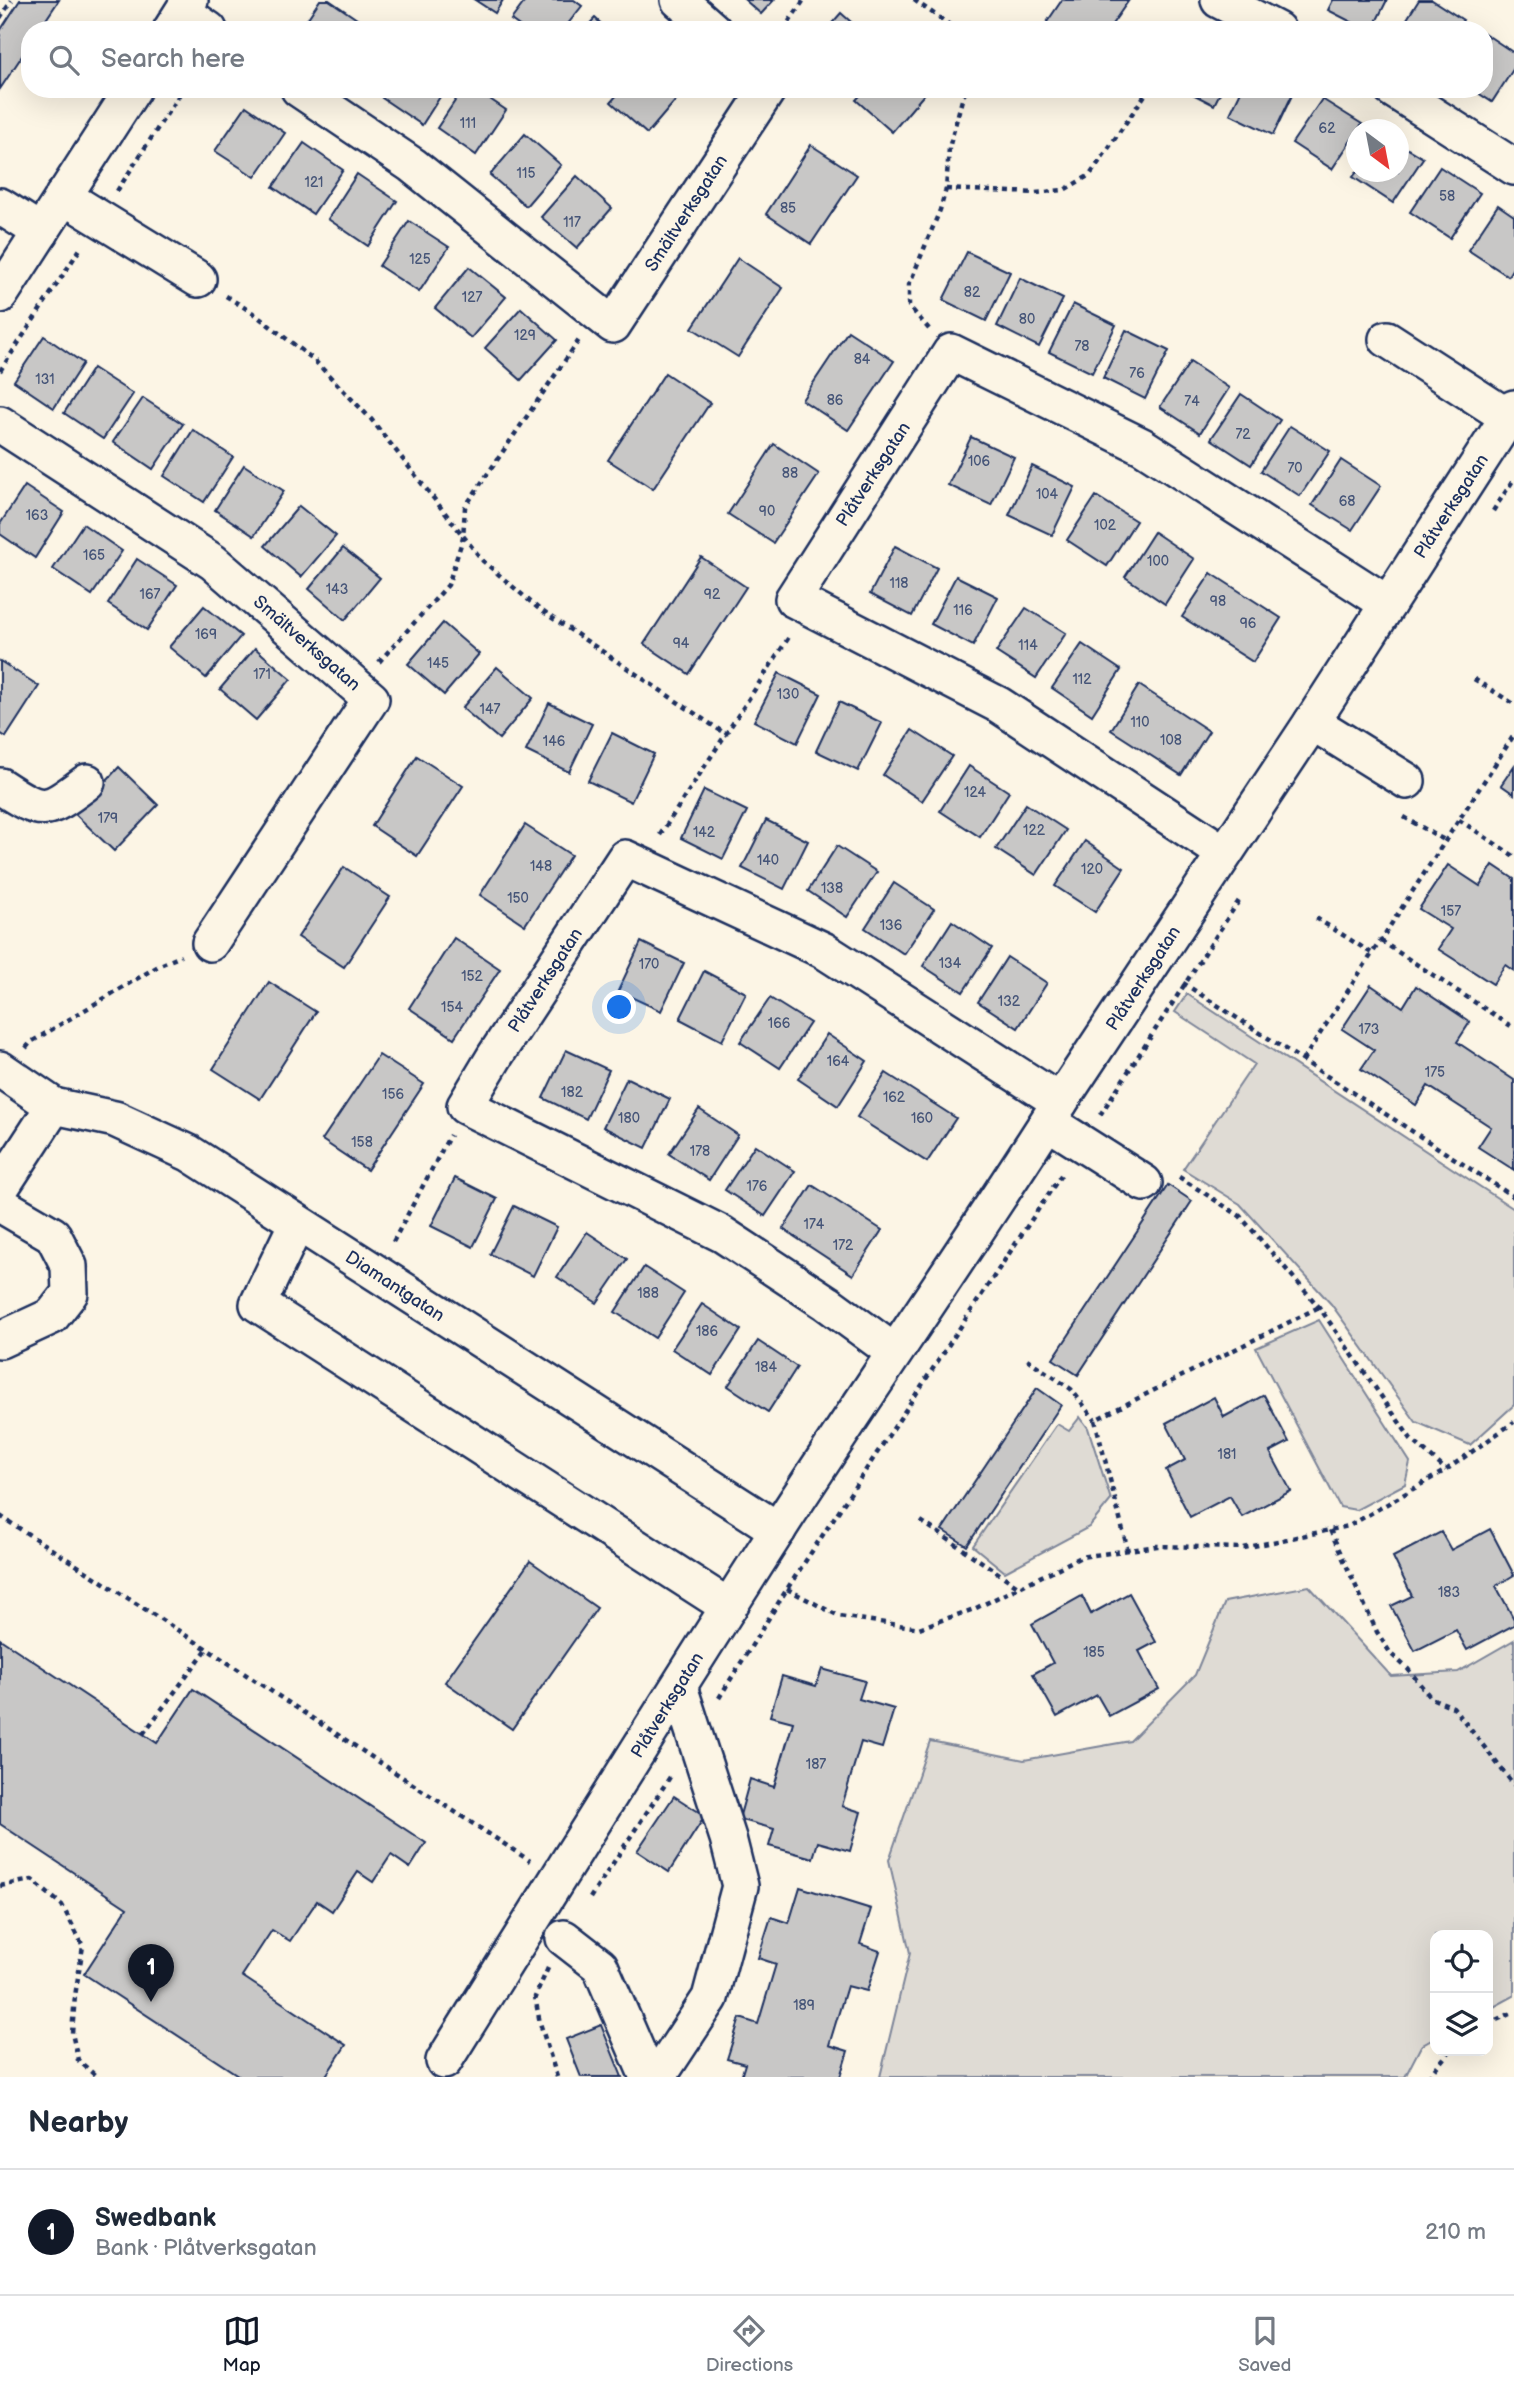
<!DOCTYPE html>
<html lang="en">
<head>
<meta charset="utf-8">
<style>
	:root { --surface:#fff; --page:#f6f6f7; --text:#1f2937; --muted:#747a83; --line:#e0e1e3; --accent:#111827 }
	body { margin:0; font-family:"Balsamiq Sans",sans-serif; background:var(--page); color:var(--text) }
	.controls { position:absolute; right:21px; bottom:21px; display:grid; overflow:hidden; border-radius:14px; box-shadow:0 7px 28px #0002 }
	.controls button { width:63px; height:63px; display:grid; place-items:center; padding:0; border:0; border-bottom:2px solid var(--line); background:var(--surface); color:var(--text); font:35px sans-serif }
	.compass { position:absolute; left:1346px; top:119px; width:63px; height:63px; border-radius:50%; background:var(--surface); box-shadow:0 7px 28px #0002; rotate:148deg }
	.you { position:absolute; left:620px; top:1008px; width:24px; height:24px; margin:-18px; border:5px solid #fff; border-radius:50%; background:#1a73e8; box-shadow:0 0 0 10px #1a73e833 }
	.badge { display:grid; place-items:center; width:46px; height:46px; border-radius:50%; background:var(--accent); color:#fff; font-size:23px; font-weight:700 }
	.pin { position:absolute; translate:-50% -58px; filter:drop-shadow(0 2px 4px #0008) }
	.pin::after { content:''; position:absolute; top:37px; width:24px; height:21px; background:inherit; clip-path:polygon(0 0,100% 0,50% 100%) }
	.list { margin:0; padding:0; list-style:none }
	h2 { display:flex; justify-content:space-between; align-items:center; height:91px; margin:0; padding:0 28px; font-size:30px }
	h2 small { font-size:23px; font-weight:400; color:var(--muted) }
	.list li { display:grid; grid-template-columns:46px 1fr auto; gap:21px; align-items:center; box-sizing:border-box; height:126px; padding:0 28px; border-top:2px solid var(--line) }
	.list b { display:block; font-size:26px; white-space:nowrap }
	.list p { margin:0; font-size:23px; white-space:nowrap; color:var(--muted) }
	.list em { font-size:23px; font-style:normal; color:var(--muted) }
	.icon { flex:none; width:38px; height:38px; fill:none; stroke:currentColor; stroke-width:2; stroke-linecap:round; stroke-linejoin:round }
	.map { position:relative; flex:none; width:1514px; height:2077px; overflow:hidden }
	.search { position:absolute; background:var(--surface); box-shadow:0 7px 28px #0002; left:21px; right:21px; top:21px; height:77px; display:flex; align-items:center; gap:18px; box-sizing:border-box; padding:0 24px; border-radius:28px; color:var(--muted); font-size:26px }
	.sheet { height:217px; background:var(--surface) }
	nav { display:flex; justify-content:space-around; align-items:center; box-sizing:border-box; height:98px; border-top:2px solid var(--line); background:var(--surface); font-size:19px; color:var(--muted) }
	nav a { display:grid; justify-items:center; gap:4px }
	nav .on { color:var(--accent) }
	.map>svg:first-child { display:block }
	.green { fill:#dfdbd4; stroke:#7d8599; stroke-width:2 }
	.building { fill:#c8c7c6; stroke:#1b2f5e; stroke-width:2 }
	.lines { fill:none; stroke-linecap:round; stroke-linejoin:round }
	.minor-casing { stroke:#1b2f5e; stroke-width:40 }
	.path { stroke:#1b2f5e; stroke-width:4.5; stroke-dasharray:5 5; stroke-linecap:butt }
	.minor { stroke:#fcf5e5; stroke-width:35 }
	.labels { text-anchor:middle; stroke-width:5; stroke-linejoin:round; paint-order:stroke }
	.number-label { font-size:14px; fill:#465578 }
	.street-label { font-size:18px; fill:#1b2f5e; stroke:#fcf5e5 }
</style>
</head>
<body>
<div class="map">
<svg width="1514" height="2077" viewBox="0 0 1514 2077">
	<rect width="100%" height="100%" fill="#fcf5e5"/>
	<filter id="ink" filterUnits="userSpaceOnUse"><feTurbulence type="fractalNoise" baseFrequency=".0143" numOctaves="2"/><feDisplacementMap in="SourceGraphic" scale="14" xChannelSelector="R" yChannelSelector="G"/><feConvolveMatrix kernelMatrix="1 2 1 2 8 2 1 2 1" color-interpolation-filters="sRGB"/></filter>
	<g filter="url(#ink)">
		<g class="green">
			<path d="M1187,994L1514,1209V1405L1470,1445L1416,1422L1331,1304L1240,1204L1183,1169L1254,1064L1175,1012Z"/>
			<path d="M1319,1320L1410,1462L1405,1484L1356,1510L1340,1507L1256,1348Z"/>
			<path d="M1080,1417L1088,1428L1111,1500L1089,1527L1005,1572L973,1546L1057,1424L1069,1431Z"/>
			<path d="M1309,1586L1391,1676L1458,1672L1514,1640V1996L1488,2010V1935H1435V2038L1421,2046L1405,2077H880L910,1953L889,1860L930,1741L1024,1760L1130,1741L1195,1675L1225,1602Z"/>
		</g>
		<g class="building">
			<path d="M20,0H59L39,30H30V44L0,89V31Z"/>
			<path d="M320,0H329L373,30H300Z"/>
			<path d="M475,0H503L495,13Z"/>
			<path d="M526,0H574L582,6L563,30H525L511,20Z"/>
			<path d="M745,0H774L761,14Z"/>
			<path d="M1062,0H1129L1108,30H1046L1043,28Z"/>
			<path d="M1333,0H1387L1372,30H1367L1328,10Z"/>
			<path d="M1419,0H1432L1463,20L1456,30H1400Z"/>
			<path d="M841,13L860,30H826Z"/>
			<path d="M595,18L608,30H584Z"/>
			<path d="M1484,33L1514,53V68L1492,102L1472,89H1484Z"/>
			<path d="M388,89H445L422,125L382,98Z"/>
			<path d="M463,89H475L506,110L476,155L437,128Z"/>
			<path d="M622,89H678L682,93L647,134L611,102Z"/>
			<path d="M866,89H925L927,91L892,132L856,100Z"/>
			<path d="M1183,89H1222L1214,105Z"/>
			<path d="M1242,89H1295L1273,135L1230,114Z"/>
			<path d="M1322,99L1362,124L1332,169L1292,143Z"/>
			<path d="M246,106L285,133L255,177L215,151Z"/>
			<path d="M525,134L561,165L526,206L490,175Z"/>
			<path d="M304,143L343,170L313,214L273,187Z"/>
			<path d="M1398,143L1423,158L1393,203L1353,177L1357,172H1398Z"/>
			<path d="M811,145L857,175L811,244L766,214Z"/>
			<path d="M1440,167L1480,193L1450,238L1410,212Z"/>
			<path d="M357,174L397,201L368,246L328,219Z"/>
			<path d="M577,176L612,208L577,248L541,217Z"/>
			<path d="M1498,205L1514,216V266L1508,276L1468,250Z"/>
			<path d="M409,221L449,247L419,292L379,266Z"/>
			<path d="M967,252L1010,272L986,321L943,300Z"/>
			<path d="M738,258L783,288L738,357L692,328Z"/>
			<path d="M469,267L506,297L471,338L435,308Z"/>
			<path d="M1020,278L1063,299L1039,347L997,326Z"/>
			<path d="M1073,304L1116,325L1092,373L1049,352Z"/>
			<path d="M521,308L557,340L521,380L485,348Z"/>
			<path d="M1126,330L1169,351L1145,399L1103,378Z"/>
			<path d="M848,331L894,361L848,430L802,400Z"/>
			<path d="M44,336L83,363L54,408L14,381Z"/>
			<path d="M1190,362L1229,388L1200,433L1160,407Z"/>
			<path d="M93,368L133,394L103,439L64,413Z"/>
			<path d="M665,373L710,403L653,489L608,460Z"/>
			<path d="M1241,394L1280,420L1251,465L1211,439Z"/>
			<path d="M143,398L183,424L153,469L113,442Z"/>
			<path d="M1290,426L1330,451L1300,496L1261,471Z"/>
			<path d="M193,430L233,457L204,502L164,476Z"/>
			<path d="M971,437L1014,457L991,505L948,485Z"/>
			<path d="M774,444L819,474L773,543L728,514Z"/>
			<path d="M1341,460L1381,486L1352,530L1312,505Z"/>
			<path d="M244,465L284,491L254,536L215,510Z"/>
			<path d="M1032,466L1075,487L1052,535L1009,515Z"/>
			<path d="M25,486L64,512L35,558L0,534V524Z"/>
			<path d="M1096,496L1136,521L1107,566L1067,540Z"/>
			<path d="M299,506L336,536L301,577L265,546Z"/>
			<path d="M83,524L122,551L92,595L53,569Z"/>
			<path d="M1154,532L1194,559L1165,604L1125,577Z"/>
			<path d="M895,546L937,568L912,616L870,594Z"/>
			<path d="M343,548L380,578L345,620L309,589Z"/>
			<path d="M701,557L746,587L689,674L644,644Z"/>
			<path d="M137,559L177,585L147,630L108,604Z"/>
			<path d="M1211,573L1281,618L1253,662L1182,617Z"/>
			<path d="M956,576L998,597L973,646L931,624Z"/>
			<path d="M204,606L241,636L206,678L169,647Z"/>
			<path d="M1026,608L1066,633L1036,678L996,652Z"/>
			<path d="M443,623L479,654L444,695L408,664Z"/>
			<path d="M1082,644L1121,670L1092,715L1052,688Z"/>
			<path d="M255,648L291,679L256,720L220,689Z"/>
			<path d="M0,661L39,686L6,737L0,733Z"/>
			<path d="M497,667L533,698L499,739L462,708Z"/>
			<path d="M779,673L821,694L797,743L754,721Z"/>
			<path d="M1139,685L1209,731L1181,775L1111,730Z"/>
			<path d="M839,702L882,723L858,771L816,751Z"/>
			<path d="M549,703L592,724L569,772L526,751Z"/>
			<path d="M912,730L952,756L922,801L883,775Z"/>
			<path d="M612,733L654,754L631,802L588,781Z"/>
			<path d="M417,756L463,786L417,856L372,826Z"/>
			<path d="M969,766L1009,792L980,837L940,811Z"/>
			<path d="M1514,766V794L1501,785Z"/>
			<path d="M119,767L158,805L114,851L75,814Z"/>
			<path d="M704,790L747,811L723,859L681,838Z"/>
			<path d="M1026,804L1066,830L1036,875L996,849Z"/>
			<path d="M766,820L808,841L784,889L742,868Z"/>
			<path d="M525,825L571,855L525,925L480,895Z"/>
			<path d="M1085,841L1124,868L1095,912L1055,886Z"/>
			<path d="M837,846L877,872L847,917L808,891Z"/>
			<path d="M1448,865L1480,886L1493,865L1514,879V971L1505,965L1493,984L1438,949L1451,929L1419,909Z"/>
			<path d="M344,867L390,897L344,967L298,937Z"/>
			<path d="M894,883L934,909L904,954L865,928Z"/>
			<path d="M952,921L992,948L963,992L923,966Z"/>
			<path d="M454,938L500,969L454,1038L409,1008Z"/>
			<path d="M641,942L684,963L661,1011L618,991Z"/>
			<path d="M1007,957L1047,983L1018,1028L978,1002Z"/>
			<path d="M704,971L746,993L722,1041L680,1019Z"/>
			<path d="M269,982L316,1012L260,1099L213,1069Z"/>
			<path d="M1371,985L1403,1007L1416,986L1470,1022L1457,1042L1514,1080V1170L1478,1147L1491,1127L1428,1086L1416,1105L1361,1069L1374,1050L1342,1029Z"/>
			<path d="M770,998L810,1023L780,1068L740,1042Z"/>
			<path d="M827,1034L867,1061L838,1106L798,1079Z"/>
			<path d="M566,1050L609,1070L586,1119L543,1098Z"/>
			<path d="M379,1055L424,1084L367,1170L322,1140Z"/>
			<path d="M886,1073L956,1118L927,1162L857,1117Z"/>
			<path d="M627,1078L670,1099L646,1148L603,1127Z"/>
			<path d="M699,1109L738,1135L709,1180L669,1154Z"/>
			<path d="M755,1145L795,1171L765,1216L725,1190Z"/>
			<path d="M455,1178L497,1199L473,1247L431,1226Z"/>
			<path d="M812,1185L882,1230L853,1275L783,1229Z"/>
			<path d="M1168,1185L1192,1201L1078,1375L1053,1359Z"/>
			<path d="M514,1206L557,1227L533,1276L490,1254Z"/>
			<path d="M587,1232L627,1259L597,1303L557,1277Z"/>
			<path d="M644,1267L684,1293L655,1338L615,1312Z"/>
			<path d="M702,1304L741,1330L712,1375L672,1349Z"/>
			<path d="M758,1341L797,1367L768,1412L728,1386Z"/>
			<path d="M1037,1388L1061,1405L967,1546L942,1530Z"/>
			<path d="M1264,1395L1289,1442L1270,1452L1291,1491L1242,1517L1230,1496L1190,1517L1166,1470L1185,1460L1166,1423L1214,1397L1224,1417Z"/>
			<path d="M1490,1529L1514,1575L1496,1586L1514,1619V1625L1467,1650L1456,1630L1415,1651L1391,1606L1412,1596L1393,1557L1441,1532L1451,1550Z"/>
			<path d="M530,1561L597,1608L512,1729L445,1682Z"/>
			<path d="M1129,1593L1156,1642L1139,1651L1159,1689L1109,1716L1097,1695L1057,1717L1033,1674L1053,1663L1032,1624L1082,1596L1091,1614Z"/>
			<path d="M0,1639L157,1743L193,1689L426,1843L410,1868L391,1855L373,1882L358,1872L332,1911L317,1901L290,1941L272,1930L242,1976L346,2045L325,2077H241L84,1974L127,1908L0,1824Z"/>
			<path d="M822,1669L865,1681L859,1699L894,1709L882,1748L861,1742L842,1806L861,1812L850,1851L818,1842L813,1858L769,1846L774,1829L739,1819L750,1779L774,1787L793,1722L770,1716L782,1676L816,1686Z"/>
			<path d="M674,1796L705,1816L669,1872L637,1851Z"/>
			<path d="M800,1887L871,1909L860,1944L880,1951L867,1991L847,1986L829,2045L848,2051L840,2077H741L745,2064L727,2059L740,2018L758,2024L776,1964L758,1958L771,1917L789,1923Z"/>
			<path d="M601,2025L622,2077H581L566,2039Z"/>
		</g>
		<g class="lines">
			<defs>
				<g id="minor">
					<path d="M679,0L713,30"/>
					<path d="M1219,0L1277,30"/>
					<path d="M183,12L209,30"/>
					<path d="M171,30L190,0"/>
					<path d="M299,89L412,165L613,325L768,89"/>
					<path d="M1392,89L1514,167"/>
					<path d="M63,196L198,279"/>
					<path d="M0,206L41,232"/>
					<path d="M0,295L133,89"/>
					<path d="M1387,339L1508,417"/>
					<path d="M0,424L213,562L371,699L210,943"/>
					<path d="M1312,722L1407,781"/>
					<path d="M0,786C44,815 45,813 87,782"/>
					<path d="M1224,853L999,705L793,599L951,352L1142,446L1388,604"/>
					<path d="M0,1069L54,1106L115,1119L189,1153L778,1530"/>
					<path d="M1048,1122L1144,1183"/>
					<path d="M0,1189L54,1106"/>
					<path d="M0,1204L53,1235L69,1266L70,1293L52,1316L0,1340"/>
					<path d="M297,1223L258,1304L729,1607"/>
					<path d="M894,1352L827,1303L722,1234L465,1106L495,1056L625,858L823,950L1060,1102"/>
					<path d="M564,1938L600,1966L648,2077"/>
					<path d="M444,2061C555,1883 666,1704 779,1528C871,1385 969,1246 1060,1102L1312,722L1514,408"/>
					<path d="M658,2077L710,1998L740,1886L728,1838L679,1687"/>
				</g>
			</defs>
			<use href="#minor" class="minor-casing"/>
			<g class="path">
				<path d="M914,0L957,30"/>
				<path d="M0,18L12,0"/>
				<path d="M783,30L804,0"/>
				<path d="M946,189L1035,193L1064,190L1090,175L1149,89"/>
				<path d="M117,191L183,89"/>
				<path d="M226,296L253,313L313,359L371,419L483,561L539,609L727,735"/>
				<path d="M929,329L909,306V285L940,210L946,189L949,148L963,96L968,89"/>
				<path d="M0,371L82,246"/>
				<path d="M1493,511L1514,479"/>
				<path d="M379,662L448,585L463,538L465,507L579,340"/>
				<path d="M1474,679L1514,704"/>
				<path d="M1404,817L1446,841"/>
				<path d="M1459,820L1514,856"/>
				<path d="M660,835L791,634"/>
				<path d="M1316,918L1373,954"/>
				<path d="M1381,941L1514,1028"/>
				<path d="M1183,983L1514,1197"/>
				<path d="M26,1048L31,1042L160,965L181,956"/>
				<path d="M1303,1060L1514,735"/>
				<path d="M1100,1115L1240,899"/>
				<path d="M1179,1177L1240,1216L1319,1307L1411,1439L1446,1470"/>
				<path d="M393,1242L450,1135"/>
				<path d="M1027,1359L1071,1389L1095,1420"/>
				<path d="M0,1516L207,1649L530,1861"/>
				<path d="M921,1521L1019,1587"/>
				<path d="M1330,1530L1377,1632L1391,1654L1408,1669L1431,1698L1453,1707L1514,1785"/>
				<path d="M1128,1551L1095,1420L1319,1307"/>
				<path d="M787,1589L839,1616L919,1628L974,1609L1081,1557L1157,1546L1244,1548L1349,1526L1446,1470L1514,1422"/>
				<path d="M719,1698L787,1589L1063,1172"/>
				<path d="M143,1734L207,1649"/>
				<path d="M0,1886L32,1880L62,1905L83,1946L75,1996L72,2033L78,2060L97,2077"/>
				<path d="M590,1898L672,1774"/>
				<path d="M548,1968L535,1997L540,2023L557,2077"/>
				<path d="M1488,2024L1514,2012"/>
				<path d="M1428,2077L1450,2051"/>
			</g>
			<use href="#minor" class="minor"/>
		</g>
	</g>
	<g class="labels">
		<g class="number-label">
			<text x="468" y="128">111</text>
			<text x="1327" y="133">62</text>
			<text x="526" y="178">115</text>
			<text x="314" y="187">121</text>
			<text x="1447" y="201">58</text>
			<text x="788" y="213">85</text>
			<text x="572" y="227">117</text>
			<text x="420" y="264">125</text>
			<text x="972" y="297">82</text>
			<text x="472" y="302">127</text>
			<text x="1027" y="324">80</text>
			<text x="525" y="340">129</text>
			<text x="1082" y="351">78</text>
			<text x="862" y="364">84</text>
			<text x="1137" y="378">76</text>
			<text x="45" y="384">131</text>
			<text x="835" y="405">86</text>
			<text x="1192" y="406">74</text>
			<text x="1243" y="439">72</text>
			<text x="979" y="466">106</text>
			<text x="1295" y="473">70</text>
			<text x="790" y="478">88</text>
			<text x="1047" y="499">104</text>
			<text x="1347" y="506">68</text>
			<text x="767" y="516">90</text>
			<text x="37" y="520">163</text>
			<text x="1105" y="530">102</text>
			<text x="94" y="560">165</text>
			<text x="1158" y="566">100</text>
			<text x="899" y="588">118</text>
			<text x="337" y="594">143</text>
			<text x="150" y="599">167</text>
			<text x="712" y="599">92</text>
			<text x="1218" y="606">98</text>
			<text x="963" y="615">116</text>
			<text x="1248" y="628">96</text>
			<text x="206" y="639">169</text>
			<text x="681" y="648">94</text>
			<text x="1028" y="650">114</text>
			<text x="438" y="668">145</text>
			<text x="262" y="679">171</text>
			<text x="1082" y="684">112</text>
			<text x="788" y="699">130</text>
			<text x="490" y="714">147</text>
			<text x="1140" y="727">110</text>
			<text x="1171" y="745">108</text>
			<text x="554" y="746">146</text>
			<text x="975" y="797">124</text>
			<text x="108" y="823">179</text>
			<text x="1034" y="835">122</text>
			<text x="704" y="837">142</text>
			<text x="768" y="865">140</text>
			<text x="541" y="871">148</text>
			<text x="1092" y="874">120</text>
			<text x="832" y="893">138</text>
			<text x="518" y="903">150</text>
			<text x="1451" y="916">157</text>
			<text x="891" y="930">136</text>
			<text x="950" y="968">134</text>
			<text x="649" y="969">170</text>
			<text x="472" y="981">152</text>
			<text x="1009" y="1006">132</text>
			<text x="452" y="1012">154</text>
			<text x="779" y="1028">166</text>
			<text x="1369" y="1034">173</text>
			<text x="838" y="1066">164</text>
			<text x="1435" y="1077">175</text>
			<text x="572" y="1097">182</text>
			<text x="393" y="1099">156</text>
			<text x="894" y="1102">162</text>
			<text x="629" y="1123">180</text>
			<text x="922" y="1123">160</text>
			<text x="362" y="1147">158</text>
			<text x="700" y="1156">178</text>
			<text x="757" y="1191">176</text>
			<text x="814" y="1229">174</text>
			<text x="843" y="1250">172</text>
			<text x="648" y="1298">188</text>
			<text x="707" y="1336">186</text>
			<text x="766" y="1372">184</text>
			<text x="1227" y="1459">181</text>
			<text x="1449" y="1597">183</text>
			<text x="1094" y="1657">185</text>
			<text x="816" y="1769">187</text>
			<text x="804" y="2010">189</text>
		</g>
		<g class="street-label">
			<text transform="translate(686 213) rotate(-57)" y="6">Smältverksgatan</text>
			<text transform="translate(873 474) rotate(-57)" y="6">Plåtverksgatan</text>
			<text transform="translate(1451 506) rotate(-57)" y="6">Plåtverksgatan</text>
			<text transform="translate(307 643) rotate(41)" y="6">Smältverksgatan</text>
			<text transform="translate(1143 978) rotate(-57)" y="6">Plåtverksgatan</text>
			<text transform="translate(545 980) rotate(-57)" y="6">Plåtverksgatan</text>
			<text transform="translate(395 1286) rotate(33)" y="6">Diamantgatan</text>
			<text transform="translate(667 1705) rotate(-58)" y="6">Plåtverksgatan</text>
		</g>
	</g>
</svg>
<div class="controls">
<button><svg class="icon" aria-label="locate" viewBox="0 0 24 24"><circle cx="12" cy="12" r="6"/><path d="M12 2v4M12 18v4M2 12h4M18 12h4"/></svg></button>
<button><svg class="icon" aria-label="layers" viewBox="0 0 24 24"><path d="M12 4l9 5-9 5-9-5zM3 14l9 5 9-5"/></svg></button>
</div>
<svg class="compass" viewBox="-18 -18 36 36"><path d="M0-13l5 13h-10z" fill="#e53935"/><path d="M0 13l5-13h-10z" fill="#747a83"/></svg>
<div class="you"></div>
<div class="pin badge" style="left:151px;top:2002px">1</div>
<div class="search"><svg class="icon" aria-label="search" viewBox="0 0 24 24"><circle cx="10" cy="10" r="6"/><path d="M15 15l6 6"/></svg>Search here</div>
</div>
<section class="sheet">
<h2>Nearby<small></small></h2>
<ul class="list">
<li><span class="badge">1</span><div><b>Swedbank</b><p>Bank · Plåtverksgatan</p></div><em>210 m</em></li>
</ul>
</section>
<nav>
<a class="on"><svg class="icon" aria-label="map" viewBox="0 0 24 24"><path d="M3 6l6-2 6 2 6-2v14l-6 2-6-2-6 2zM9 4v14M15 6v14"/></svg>Map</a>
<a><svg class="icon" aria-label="directions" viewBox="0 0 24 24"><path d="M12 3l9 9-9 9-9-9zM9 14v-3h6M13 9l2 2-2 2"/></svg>Directions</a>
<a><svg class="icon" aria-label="saved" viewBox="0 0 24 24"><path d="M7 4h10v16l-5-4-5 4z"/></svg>Saved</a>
</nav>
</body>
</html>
